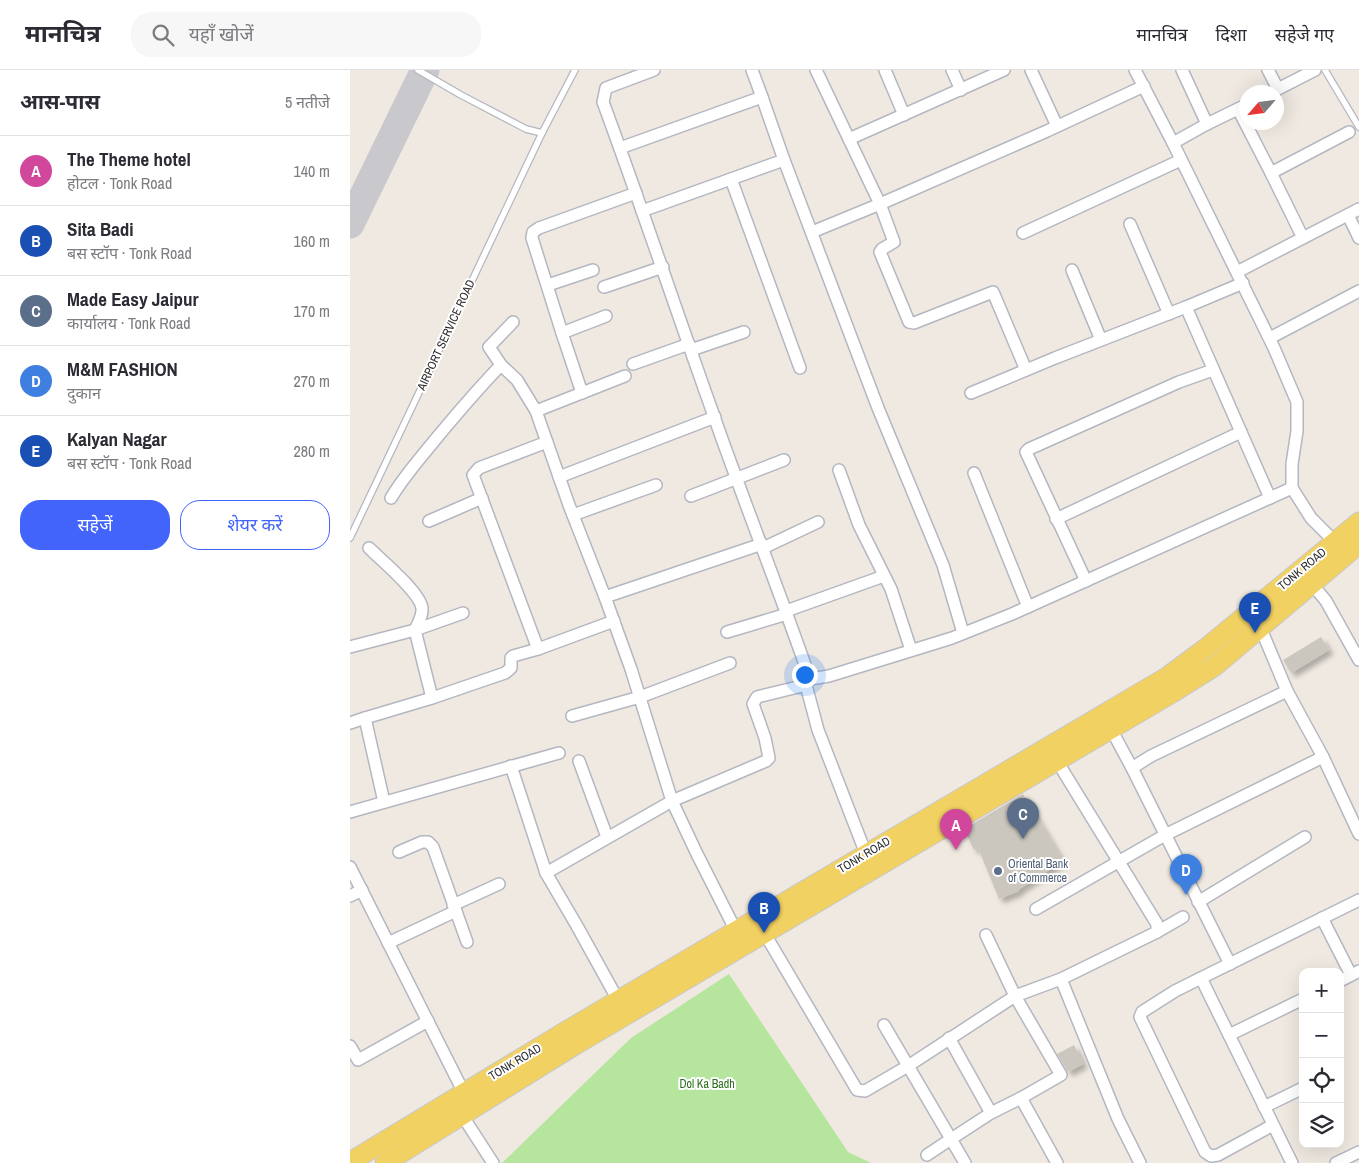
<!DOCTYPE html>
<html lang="hi">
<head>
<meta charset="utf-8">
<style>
	:root { --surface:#fff; --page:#f7f7f7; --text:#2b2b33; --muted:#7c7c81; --line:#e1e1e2; --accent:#4264fb }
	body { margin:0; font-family:"Archivo Narrow","Noto Sans Devanagari",sans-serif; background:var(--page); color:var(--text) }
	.controls { position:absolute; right:15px; bottom:15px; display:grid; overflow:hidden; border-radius:10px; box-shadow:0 5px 20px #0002 }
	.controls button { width:45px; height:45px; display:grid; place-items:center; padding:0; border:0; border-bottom:1px solid var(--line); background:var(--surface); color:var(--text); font:25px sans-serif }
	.compass { position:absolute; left:889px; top:15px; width:45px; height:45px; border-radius:50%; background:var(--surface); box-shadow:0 5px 20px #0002; rotate:242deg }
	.you { position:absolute; left:454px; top:604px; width:18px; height:18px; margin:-12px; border:4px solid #fff; border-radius:50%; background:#1a73e8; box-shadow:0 0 0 8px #1a73e833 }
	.badge { display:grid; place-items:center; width:32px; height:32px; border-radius:50%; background:var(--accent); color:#fff; font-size:16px; font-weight:700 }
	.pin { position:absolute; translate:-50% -41px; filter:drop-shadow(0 1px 2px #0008) }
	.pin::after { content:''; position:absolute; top:26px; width:18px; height:15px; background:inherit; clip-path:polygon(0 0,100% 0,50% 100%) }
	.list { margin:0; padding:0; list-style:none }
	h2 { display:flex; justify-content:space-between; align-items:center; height:65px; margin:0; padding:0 20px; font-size:21px }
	h2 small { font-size:16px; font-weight:400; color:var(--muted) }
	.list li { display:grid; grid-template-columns:32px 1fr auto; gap:15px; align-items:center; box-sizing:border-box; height:70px; padding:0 20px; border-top:1px solid var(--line) }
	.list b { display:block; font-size:19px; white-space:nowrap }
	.list p { margin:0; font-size:16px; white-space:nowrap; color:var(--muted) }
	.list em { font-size:16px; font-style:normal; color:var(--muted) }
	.actions { display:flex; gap:10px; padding:15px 20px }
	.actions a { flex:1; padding:11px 0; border:1px solid var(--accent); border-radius:20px; text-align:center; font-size:18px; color:var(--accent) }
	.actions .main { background:var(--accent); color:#fff }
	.icon { flex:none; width:28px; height:28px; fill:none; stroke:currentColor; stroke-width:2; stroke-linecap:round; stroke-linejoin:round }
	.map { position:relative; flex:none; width:1009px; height:1093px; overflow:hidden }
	header { display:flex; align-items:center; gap:30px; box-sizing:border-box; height:70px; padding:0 25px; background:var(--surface); border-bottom:1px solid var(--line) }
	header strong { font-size:24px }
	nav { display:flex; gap:28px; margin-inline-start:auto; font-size:18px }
	.search { width:350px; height:45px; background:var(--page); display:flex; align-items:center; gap:12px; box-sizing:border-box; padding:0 18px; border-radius:20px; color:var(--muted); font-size:19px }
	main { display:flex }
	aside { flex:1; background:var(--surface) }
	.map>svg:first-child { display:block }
	.green { fill:#b6e59e }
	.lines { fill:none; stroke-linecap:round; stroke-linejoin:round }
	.taxiway { stroke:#c9c8cc; stroke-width:29 }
	.building { fill:#cbc7bf; filter:url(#shadow) }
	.lane-casing { stroke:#b4b7c1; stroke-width:8 }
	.street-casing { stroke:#b4b7c1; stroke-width:14 }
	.primary-casing { stroke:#c9c9c9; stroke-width:21 }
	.lane { stroke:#fff; stroke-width:5.5 }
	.street { stroke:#fff; stroke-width:11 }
	.primary { stroke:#f2d163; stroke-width:19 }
	.service-dot { fill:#5c6f8a; stroke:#fff; stroke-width:2 }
	.labels { text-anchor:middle; stroke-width:4; stroke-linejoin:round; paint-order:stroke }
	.street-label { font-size:12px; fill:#2e2e2e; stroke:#fff }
	.service-label { font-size:12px; fill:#4e5e75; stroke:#fff; text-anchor:start }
	.park-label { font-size:12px; fill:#2c6e1b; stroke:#fff }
</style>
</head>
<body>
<header>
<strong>मानचित्र</strong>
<div class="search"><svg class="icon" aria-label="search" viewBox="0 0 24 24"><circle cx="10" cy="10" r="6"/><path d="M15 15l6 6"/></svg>यहाँ खोजें</div>
<nav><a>मानचित्र</a><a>दिशा</a><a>सहेजे गए</a></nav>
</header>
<main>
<aside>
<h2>आस-पास<small>5 नतीजे</small></h2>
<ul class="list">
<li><span class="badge" style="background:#d1479c">A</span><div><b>The Theme hotel</b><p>होटल · Tonk Road</p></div><em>140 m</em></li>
<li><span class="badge" style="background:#1a4fb4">B</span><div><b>Sita Badi</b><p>बस स्टॉप · Tonk Road</p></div><em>160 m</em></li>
<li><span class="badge" style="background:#5c6f8a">C</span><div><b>Made Easy Jaipur</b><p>कार्यालय · Tonk Road</p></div><em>170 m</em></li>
<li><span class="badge" style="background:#3f7fe0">D</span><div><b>M&amp;M FASHION</b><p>दुकान</p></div><em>270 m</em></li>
<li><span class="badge" style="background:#1a4fb4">E</span><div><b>Kalyan Nagar</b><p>बस स्टॉप · Tonk Road</p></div><em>280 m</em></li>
</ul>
<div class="actions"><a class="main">सहेजें</a><a>शेयर करें</a></div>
</aside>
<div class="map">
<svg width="1009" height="1093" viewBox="0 0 1009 1093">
	<defs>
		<filter id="shadow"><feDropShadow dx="4.5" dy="4.5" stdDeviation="2.5" flood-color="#0004"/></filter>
	</defs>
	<rect width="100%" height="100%" fill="#efe9e1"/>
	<path class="green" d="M379,904L498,1082L521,1093H152L281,968Z"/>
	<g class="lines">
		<path class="taxiway" d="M0,154L75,0"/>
	</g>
	<g class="building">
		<path d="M971,567L979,580L941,603L933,590Z"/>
		<path d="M673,724L713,791L668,820L669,821L649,829L628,778L624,780L614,759Z"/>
		<path d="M724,975L733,994L718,1002L707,984Z"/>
	</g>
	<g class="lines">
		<defs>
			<g id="lane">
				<path d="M68,0L111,25L176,59L192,63"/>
				<path d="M975,0L1009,57"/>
				<path d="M0,468L192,63L225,0"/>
			</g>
			<g id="street">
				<path d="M304,0L256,18L253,32C290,132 324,234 360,335C392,427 428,517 460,609L456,615L468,660L516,784"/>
				<path d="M535,0L554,45"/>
				<path d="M602,0L611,20"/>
				<path d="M681,0L707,56"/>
				<path d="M785,0L823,73"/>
				<path d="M832,0L857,54L823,73L924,278L947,332V361L942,394V418"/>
				<path d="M918,0L928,19"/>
				<path d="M922,22L965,0"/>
				<path d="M888,39L921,103"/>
				<path d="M857,54L896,35"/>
				<path d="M499,69L654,0"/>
				<path d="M270,78L412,27L402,0"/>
				<path d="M434,90L528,338L593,495L613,563"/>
				<path d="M381,109L450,298"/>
				<path d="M292,141L434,90L412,27"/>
				<path d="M998,145L1009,168"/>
				<path d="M780,154L819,244"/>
				<path d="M462,162L530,134L466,0"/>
				<path d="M673,163L831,90"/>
				<path d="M953,168L921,103L999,62"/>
				<path d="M722,200L751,270"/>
				<path d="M887,202L1009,139"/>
				<path d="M198,215L243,200"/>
				<path d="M254,217L313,197"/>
				<path d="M836,237L893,213"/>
				<path d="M212,263L182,168L183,162L189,158L286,123"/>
				<path d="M920,268L1009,221"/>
				<path d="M341,280L394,262"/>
				<path d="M283,294L339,274"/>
				<path d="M151,295L139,277L163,252"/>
				<path d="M676,300L643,222L564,253L559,252L530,182L532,179L544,172L530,134L697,61L794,16"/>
				<path d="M232,323L212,263L256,246"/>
				<path d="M621,323L705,288L836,237L920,428"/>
				<path d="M186,341L275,306"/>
				<path d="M197,372L129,398L123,405L188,579L264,551"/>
				<path d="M489,400L509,455L541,519L561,580"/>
				<path d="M624,403L678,537"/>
				<path d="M209,407L365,347"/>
				<path d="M341,426L434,390"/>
				<path d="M41,428C52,409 66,393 80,376C103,348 126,321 151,295L167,310L186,341L219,435L255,527L281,599L322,731L416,691L419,688L415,668L403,634L407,627L456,615"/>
				<path d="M223,445L306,415"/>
				<path d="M706,449L891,362"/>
				<path d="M79,451L132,428"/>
				<path d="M19,478C31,490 70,522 72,538C73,546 68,553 65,560"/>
				<path d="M413,478L468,452"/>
				<path d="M736,511L676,382L679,379L829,312L863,300"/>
				<path d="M962,514L976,531L1009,590"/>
				<path d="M255,527L412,474"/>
				<path d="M436,541L534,506"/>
				<path d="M911,559L937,621L973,687L1009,764"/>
				<path d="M65,560L113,543"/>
				<path d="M377,562L437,544"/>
				<path d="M0,577L65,560L82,628"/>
				<path d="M460,609L479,606L602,568L662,544L942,418L961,448L985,472"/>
				<path d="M222,646L290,627L380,593"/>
				<path d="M15,648L82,628L155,603L161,598V588L163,586L188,579"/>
				<path d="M0,653L15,648L34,732"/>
				<path d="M761,659L782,698L880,894"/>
				<path d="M229,691L257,767"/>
				<path d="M707,691L807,854V862L711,909"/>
				<path d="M161,696L196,803L227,856L268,930"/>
				<path d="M782,698L801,686L937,621"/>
				<path d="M0,742L209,683"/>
				<path d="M49,782L72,772H78L83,777L117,872"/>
				<path d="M0,797L114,1023"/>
				<path d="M196,803L322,731L347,784L386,861"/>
				<path d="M0,826L12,820"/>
				<path d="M848,832L955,767"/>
				<path d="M103,835L149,814"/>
				<path d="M686,839L815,765L973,687"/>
				<path d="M972,848L1001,905"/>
				<path d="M412,859L507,1020L515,1021L558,996L665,926L636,865"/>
				<path d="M807,862L833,847"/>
				<path d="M38,873L106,841"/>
				<path d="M851,908L1009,830"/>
				<path d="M990,911L1009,901"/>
				<path d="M534,955L601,1069L577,1085"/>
				<path d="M879,965L953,929"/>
				<path d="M599,968L641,1043"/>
				<path d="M0,976L8,990L78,951"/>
				<path d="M671,1028L711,1005L665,926L711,909L768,1049L790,1093"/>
				<path d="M914,1037L953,1018"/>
				<path d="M112,1045L143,1093"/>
				<path d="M923,1055L868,1085L861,1086L855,1082L790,947L792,942L825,921L851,908C881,970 912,1031 942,1093"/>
				<path d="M615,1093L601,1069L641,1043L671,1028L707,1093"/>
				<path d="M986,1093L1009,1082"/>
			</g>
			<g id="primary">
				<path d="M0,1092L218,960L817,607L856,578L1009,452"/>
				<path d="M35,1093L225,975L822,623L865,596L1009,474"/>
			</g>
		</defs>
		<use href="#lane" class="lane-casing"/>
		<use href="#street" class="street-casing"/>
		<use href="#primary" class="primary-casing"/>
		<use href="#lane" class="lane"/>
		<use href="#street" class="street"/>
		<use href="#primary" class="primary"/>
	</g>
	<circle class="service-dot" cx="648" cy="801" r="5"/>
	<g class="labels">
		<g class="street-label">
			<text transform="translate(96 265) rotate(-65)" y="4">AIRPORT SERVICE ROAD</text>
			<text transform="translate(952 499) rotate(-40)" y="4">TONK ROAD</text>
			<text transform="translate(514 785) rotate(-31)" y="4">TONK ROAD</text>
			<text transform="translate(165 992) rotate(-31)" y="4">TONK ROAD</text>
		</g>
		<g class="service-label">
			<text x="658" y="798">Oriental Bank<tspan x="658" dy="14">of Commerce</tspan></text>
		</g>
		<g class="park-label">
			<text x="357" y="1018">Dol Ka Badh</text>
		</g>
	</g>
</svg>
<div class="controls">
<button>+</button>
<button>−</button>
<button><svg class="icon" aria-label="locate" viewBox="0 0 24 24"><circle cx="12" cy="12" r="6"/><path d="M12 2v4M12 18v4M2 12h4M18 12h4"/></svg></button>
<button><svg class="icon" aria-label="layers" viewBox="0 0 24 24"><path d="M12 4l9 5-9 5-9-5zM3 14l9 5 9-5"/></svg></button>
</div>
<svg class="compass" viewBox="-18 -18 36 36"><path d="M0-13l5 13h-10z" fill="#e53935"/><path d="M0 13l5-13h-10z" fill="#7c7c81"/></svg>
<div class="you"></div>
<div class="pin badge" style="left:606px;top:780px;background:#d1479c">A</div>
<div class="pin badge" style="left:414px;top:863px;background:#1a4fb4">B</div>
<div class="pin badge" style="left:673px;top:769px;background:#5c6f8a">C</div>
<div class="pin badge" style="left:836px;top:825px;background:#3f7fe0">D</div>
<div class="pin badge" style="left:905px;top:563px;background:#1a4fb4">E</div>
</div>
</main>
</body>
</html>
